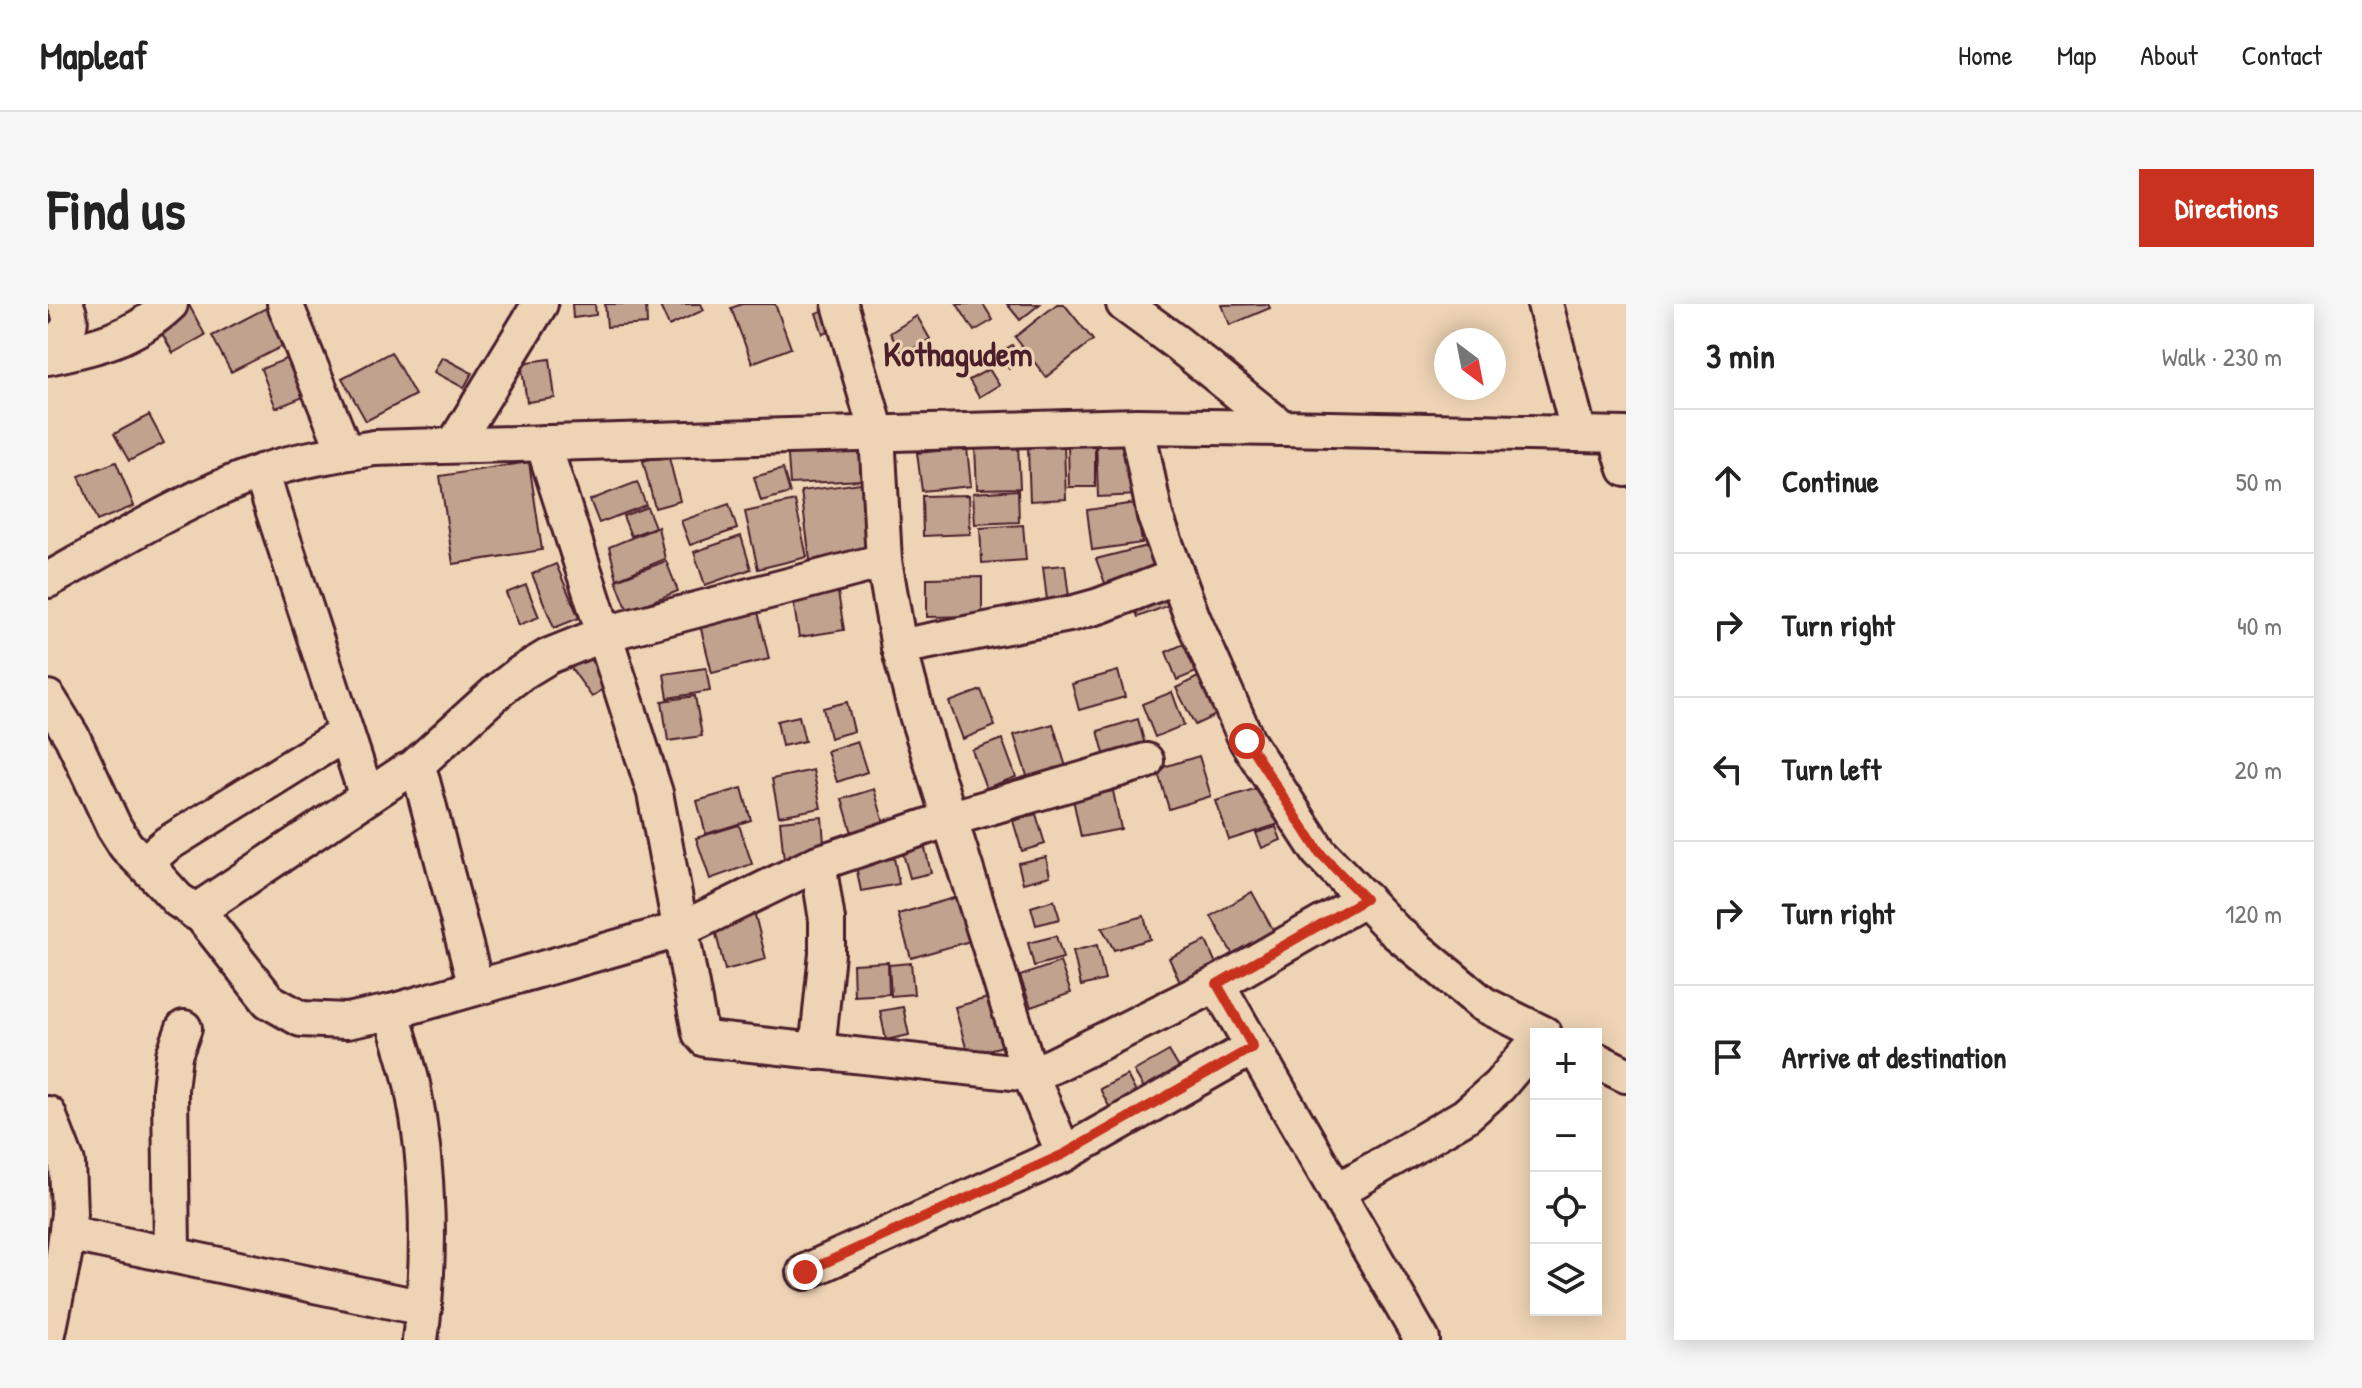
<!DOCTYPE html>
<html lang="en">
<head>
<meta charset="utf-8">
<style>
	:root { --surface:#fff; --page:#f6f6f6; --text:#222; --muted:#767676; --line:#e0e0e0; --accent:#c8321e }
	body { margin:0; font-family:"Patrick Hand",sans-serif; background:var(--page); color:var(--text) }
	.controls { position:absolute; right:24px; bottom:24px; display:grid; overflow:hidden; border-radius:0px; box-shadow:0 4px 20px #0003 }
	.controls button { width:72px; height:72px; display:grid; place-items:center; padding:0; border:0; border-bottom:2px solid var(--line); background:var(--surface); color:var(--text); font:40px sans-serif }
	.compass { position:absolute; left:1386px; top:24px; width:72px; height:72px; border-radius:50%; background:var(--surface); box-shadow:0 4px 20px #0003; rotate:148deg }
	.stop { position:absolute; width:24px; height:24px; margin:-18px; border:6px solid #c8321e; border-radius:50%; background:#fff }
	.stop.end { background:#c8321e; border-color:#fff; box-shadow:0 2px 8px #0008 }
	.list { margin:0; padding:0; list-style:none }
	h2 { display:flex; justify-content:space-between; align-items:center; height:104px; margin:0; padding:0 32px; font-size:34px }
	h2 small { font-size:26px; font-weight:400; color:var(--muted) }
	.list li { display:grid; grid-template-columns:52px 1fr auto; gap:24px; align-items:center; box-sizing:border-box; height:144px; padding:0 32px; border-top:2px solid var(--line) }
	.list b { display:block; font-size:30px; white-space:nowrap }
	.list em { font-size:26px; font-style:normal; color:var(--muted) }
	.icon { flex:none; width:44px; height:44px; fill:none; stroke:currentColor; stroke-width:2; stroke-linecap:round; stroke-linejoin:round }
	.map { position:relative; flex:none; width:1578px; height:1036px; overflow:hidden; border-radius:0px }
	header { display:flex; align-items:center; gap:48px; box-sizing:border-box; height:112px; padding:0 40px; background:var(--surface); border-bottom:2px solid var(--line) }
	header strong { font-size:38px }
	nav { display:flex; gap:44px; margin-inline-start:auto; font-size:28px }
	.intro { display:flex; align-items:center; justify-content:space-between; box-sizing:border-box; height:192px; padding:0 48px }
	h1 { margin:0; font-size:56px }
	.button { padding:20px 36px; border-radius:0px; background:var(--accent); color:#fff; font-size:28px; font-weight:700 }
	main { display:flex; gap:48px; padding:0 48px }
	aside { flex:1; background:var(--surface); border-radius:0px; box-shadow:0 4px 20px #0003 }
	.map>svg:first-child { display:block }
	.building { fill:#c0a28e; stroke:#4a1f2b; stroke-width:2 }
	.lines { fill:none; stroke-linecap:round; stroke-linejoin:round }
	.minor-casing { stroke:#4a1f2b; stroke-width:40 }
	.minor { stroke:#eed4b5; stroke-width:34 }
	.route { stroke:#c8321e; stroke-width:10 }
	.labels { text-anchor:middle; stroke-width:6; stroke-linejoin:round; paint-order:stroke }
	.quarter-label { font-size:34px; font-weight:bold; fill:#4a1f2b; stroke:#eed4b5 }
</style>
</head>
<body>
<header>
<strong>Mapleaf</strong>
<nav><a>Home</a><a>Map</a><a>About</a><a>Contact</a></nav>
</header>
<div class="intro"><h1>Find us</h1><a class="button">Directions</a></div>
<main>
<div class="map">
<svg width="1578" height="1036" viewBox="0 0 1578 1036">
	<rect width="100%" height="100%" fill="#eed4b5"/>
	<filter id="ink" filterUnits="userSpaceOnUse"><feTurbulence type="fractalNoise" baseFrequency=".0125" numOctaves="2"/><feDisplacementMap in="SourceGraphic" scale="16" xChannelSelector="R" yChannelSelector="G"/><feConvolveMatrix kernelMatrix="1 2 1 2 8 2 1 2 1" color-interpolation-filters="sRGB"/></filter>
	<g filter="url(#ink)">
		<g class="building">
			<path d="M524,0H547L548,11L525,14Z"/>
			<path d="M557,0H598L599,20L559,23Z"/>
			<path d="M611,0H653L656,6L621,22Z"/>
			<path d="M694,0H727L743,44L704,59L683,4Z"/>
			<path d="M909,0H935L945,16L926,27Z"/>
			<path d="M959,0H992L972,16Z"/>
			<path d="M1009,0H1016L1045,36L998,73L967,33Z"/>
			<path d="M1220,0L1222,4L1182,21L1174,1Z"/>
			<path d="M141,1L157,31L125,49L108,19Z"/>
			<path d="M224,1L243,38L183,68L164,32Z"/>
			<path d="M788,2L795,23L775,30L768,9Z"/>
			<path d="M869,12L882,35L855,51L842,29Z"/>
			<path d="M964,41L974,57L961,65L951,49Z"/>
			<path d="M343,48L367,91L318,117L294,74Z"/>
			<path d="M248,51L263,90L228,104L213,65Z"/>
			<path d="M394,53L424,69L416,84L386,68Z"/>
			<path d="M502,55L507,94L479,98L473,59Z"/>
			<path d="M941,65L951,81L931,93L921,76Z"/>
			<path d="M101,111L116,139L81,157L66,130Z"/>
			<path d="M811,134L813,176L742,180L739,138Z"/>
			<path d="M1089,134L1091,191L1050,193L1048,135Z"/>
			<path d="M1020,139H1047V183H1021Z"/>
			<path d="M970,141L972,184L929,185L927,143Z"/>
			<path d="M1016,142L1018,195L982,197L980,144Z"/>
			<path d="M919,144L923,182L874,187L869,149Z"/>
			<path d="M620,150L632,197L607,204L595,157Z"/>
			<path d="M68,158L86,202L49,217L31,172Z"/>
			<path d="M481,158L494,246L405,260L392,172Z"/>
			<path d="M735,165L742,189L713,197L706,173Z"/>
			<path d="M589,178L598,201L551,219L542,196Z"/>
			<path d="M820,178L829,246L762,256L753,187Z"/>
			<path d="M970,186L971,218L927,220L925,189Z"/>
			<path d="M921,191L922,230L875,232L874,192Z"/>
			<path d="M747,197L759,253L710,265L697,208Z"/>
			<path d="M1088,199L1094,239L1044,246L1039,206Z"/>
			<path d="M681,200L689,225L642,241L633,217Z"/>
			<path d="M599,203L607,223L583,232L575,212Z"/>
			<path d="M975,221L978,256L934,259L932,224Z"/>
			<path d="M610,223L617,255L569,275L561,243Z"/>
			<path d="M693,232L703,265L657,281L646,248Z"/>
			<path d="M1103,241L1114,267L1060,287L1048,255Z"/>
			<path d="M618,257L630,287L580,307L568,276Z"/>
			<path d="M508,260L531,314L506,324L484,270Z"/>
			<path d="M1017,261L1021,293L999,296L995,263Z"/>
			<path d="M934,273V312L879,313V274Z"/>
			<path d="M478,281L491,313L471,321L458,289Z"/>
			<path d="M789,282L796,326L751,333L744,289Z"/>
			<path d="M1120,282L1127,299L1090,313L1083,296Z"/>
			<path d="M708,299L721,355L664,369L650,313Z"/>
			<path d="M1151,333L1163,362L1129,376L1118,348Z"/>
			<path d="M540,352L560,381L544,393L523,364Z"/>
			<path d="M658,364L662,387L620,394L616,370Z"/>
			<path d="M1164,366L1183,404L1147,421L1128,384Z"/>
			<path d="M1070,367L1077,393L1031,406L1024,380Z"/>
			<path d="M933,386L947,422L915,435L901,398Z"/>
			<path d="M1124,388L1136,421L1107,433L1094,400Z"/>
			<path d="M647,392L654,432L620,437L614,397Z"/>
			<path d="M799,398L806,427L782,434L775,404Z"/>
			<path d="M751,412L757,437L734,442L729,417Z"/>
			<path d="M1090,415L1097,441L1057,453L1050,427Z"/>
			<path d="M1005,420L1018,463L980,475L966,431Z"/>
			<path d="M954,435L968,473L938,484L924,446Z"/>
			<path d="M809,437L819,468L789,478L779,447Z"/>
			<path d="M1151,452L1163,492L1121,505L1109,465Z"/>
			<path d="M765,466L773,504L731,512L724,475Z"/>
			<path d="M1219,481L1231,520L1181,536L1168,497Z"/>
			<path d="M694,484L703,516L658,530L649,497Z"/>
			<path d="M826,485L836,519L804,529L794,495Z"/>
			<path d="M1065,487L1073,525L1033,533L1025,495Z"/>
			<path d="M988,510L997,540L974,547L965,517Z"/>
			<path d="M774,513L777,553L736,557L732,517Z"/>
			<path d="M691,521L704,560L662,575L648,534Z"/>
			<path d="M1228,523L1233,536L1214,544L1208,529Z"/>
			<path d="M876,540L883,569L862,574L854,546Z"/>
			<path d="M998,553L1002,572L975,579L970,559Z"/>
			<path d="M846,554L851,580L813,587L808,562Z"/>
			<path d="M1204,588L1230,635L1189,658L1163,612Z"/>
			<path d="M916,591L929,635L863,654L850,610Z"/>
			<path d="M1006,596L1012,615L988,621L983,603Z"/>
			<path d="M707,611L718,655L677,666L666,622Z"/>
			<path d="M1096,612L1102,635L1066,646L1054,624Z"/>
			<path d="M1008,632L1015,654L986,662L980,639Z"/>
			<path d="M1158,637L1172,669L1135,685L1121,654Z"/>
			<path d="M1049,641L1057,676L1033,682L1025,647Z"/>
			<path d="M840,658L841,690L806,692L805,660Z"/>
			<path d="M1012,658L1023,689L983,703L972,672Z"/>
			<path d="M863,659L866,690L843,692L841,661Z"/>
			<path d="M947,692L959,741L920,751L907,703Z"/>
			<path d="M855,703L861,731L838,736L832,707Z"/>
			<path d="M1121,747L1137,774L1102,794L1086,767Z"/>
			<path d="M1079,771L1093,798L1066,812L1052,785Z"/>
		</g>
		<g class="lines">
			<defs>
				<g id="minor">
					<path d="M237,0L297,148"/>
					<path d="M792,0L829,129L836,257L851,343L869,411L982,770L1016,850"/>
					<path d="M1076,0L1129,39L1234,124L1578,131"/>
					<path d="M1497,0L1531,130"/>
					<path d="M0,44C17,30 29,23 17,0"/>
					<path d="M0,53C48,43 85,35 122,0"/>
					<path d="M1089,122L1107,212L1144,313L1199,437L1271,548L1347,627L1435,700L1496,730"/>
					<path d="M1568,131L1578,165"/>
					<path d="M495,139L607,489L652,729L657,735L982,770L1004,762L1169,680L1317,595"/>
					<path d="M406,141L492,0"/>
					<path d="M213,168L319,493"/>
					<path d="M0,276C69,238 138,194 213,168C249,156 288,150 326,144L1089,122L1234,124"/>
					<path d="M851,343L1026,309L1051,302L1129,272"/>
					<path d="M0,394L24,433L66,523L78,542L109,573"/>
					<path d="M298,429L119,540L106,551L104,561L109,573L130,596L154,612L221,697L253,715L299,717L343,708L634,625L770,559L901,515L1098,457"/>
					<path d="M363,466L451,386L473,369L501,352L556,330L836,257"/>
					<path d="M147,608L358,467H368L373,473L428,683"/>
					<path d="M1169,680L1374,1036"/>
					<path d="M343,708C351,733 360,759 365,785C381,865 383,955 372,1036"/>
					<path d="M769,748L779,649V616L770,559"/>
					<path d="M1548,756L1578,771"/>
					<path d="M0,810L19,859L21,909L16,951L0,1029"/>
					<path d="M1288,888L1417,812L1451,782L1488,738"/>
					<path d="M19,929L376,1004"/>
					<path d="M124,951L122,785L126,751L136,724"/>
					<path d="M757,968L1016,850L1205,743"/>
				</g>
			</defs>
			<use href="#minor" class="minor-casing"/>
			<use href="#minor" class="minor"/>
		</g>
	</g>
	<g class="lines" filter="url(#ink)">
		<path class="route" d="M757,968L1016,850L1205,743L1169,680L1317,595L1271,548L1199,437"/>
	</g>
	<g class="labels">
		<g class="quarter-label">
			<text x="910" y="62">Kothagudem</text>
		</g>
	</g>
</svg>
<div class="controls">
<button>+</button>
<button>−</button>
<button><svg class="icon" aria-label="locate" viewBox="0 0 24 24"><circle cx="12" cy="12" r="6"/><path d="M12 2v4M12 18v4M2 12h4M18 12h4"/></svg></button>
<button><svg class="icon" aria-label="layers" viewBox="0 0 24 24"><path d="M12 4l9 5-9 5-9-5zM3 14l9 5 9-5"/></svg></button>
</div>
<svg class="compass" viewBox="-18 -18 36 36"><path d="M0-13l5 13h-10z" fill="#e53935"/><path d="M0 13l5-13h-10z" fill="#767676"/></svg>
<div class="stop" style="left:1199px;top:437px"></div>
<div class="stop end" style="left:757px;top:968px"></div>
</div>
<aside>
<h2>3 min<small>Walk · 230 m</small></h2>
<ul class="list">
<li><svg class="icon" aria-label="ahead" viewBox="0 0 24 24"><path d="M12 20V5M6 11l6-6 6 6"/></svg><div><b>Continue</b></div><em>50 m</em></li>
<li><svg class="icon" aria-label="right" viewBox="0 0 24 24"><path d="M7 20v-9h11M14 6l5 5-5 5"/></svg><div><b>Turn right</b></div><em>40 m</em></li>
<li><svg class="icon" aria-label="left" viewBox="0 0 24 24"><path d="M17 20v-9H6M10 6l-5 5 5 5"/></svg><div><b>Turn left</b></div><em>20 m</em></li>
<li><svg class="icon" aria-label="right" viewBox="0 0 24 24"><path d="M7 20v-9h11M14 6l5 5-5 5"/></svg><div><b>Turn right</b></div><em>120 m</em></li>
<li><svg class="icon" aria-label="arrive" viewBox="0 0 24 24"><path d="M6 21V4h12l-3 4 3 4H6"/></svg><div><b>Arrive at destination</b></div></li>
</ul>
</aside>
</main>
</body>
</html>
